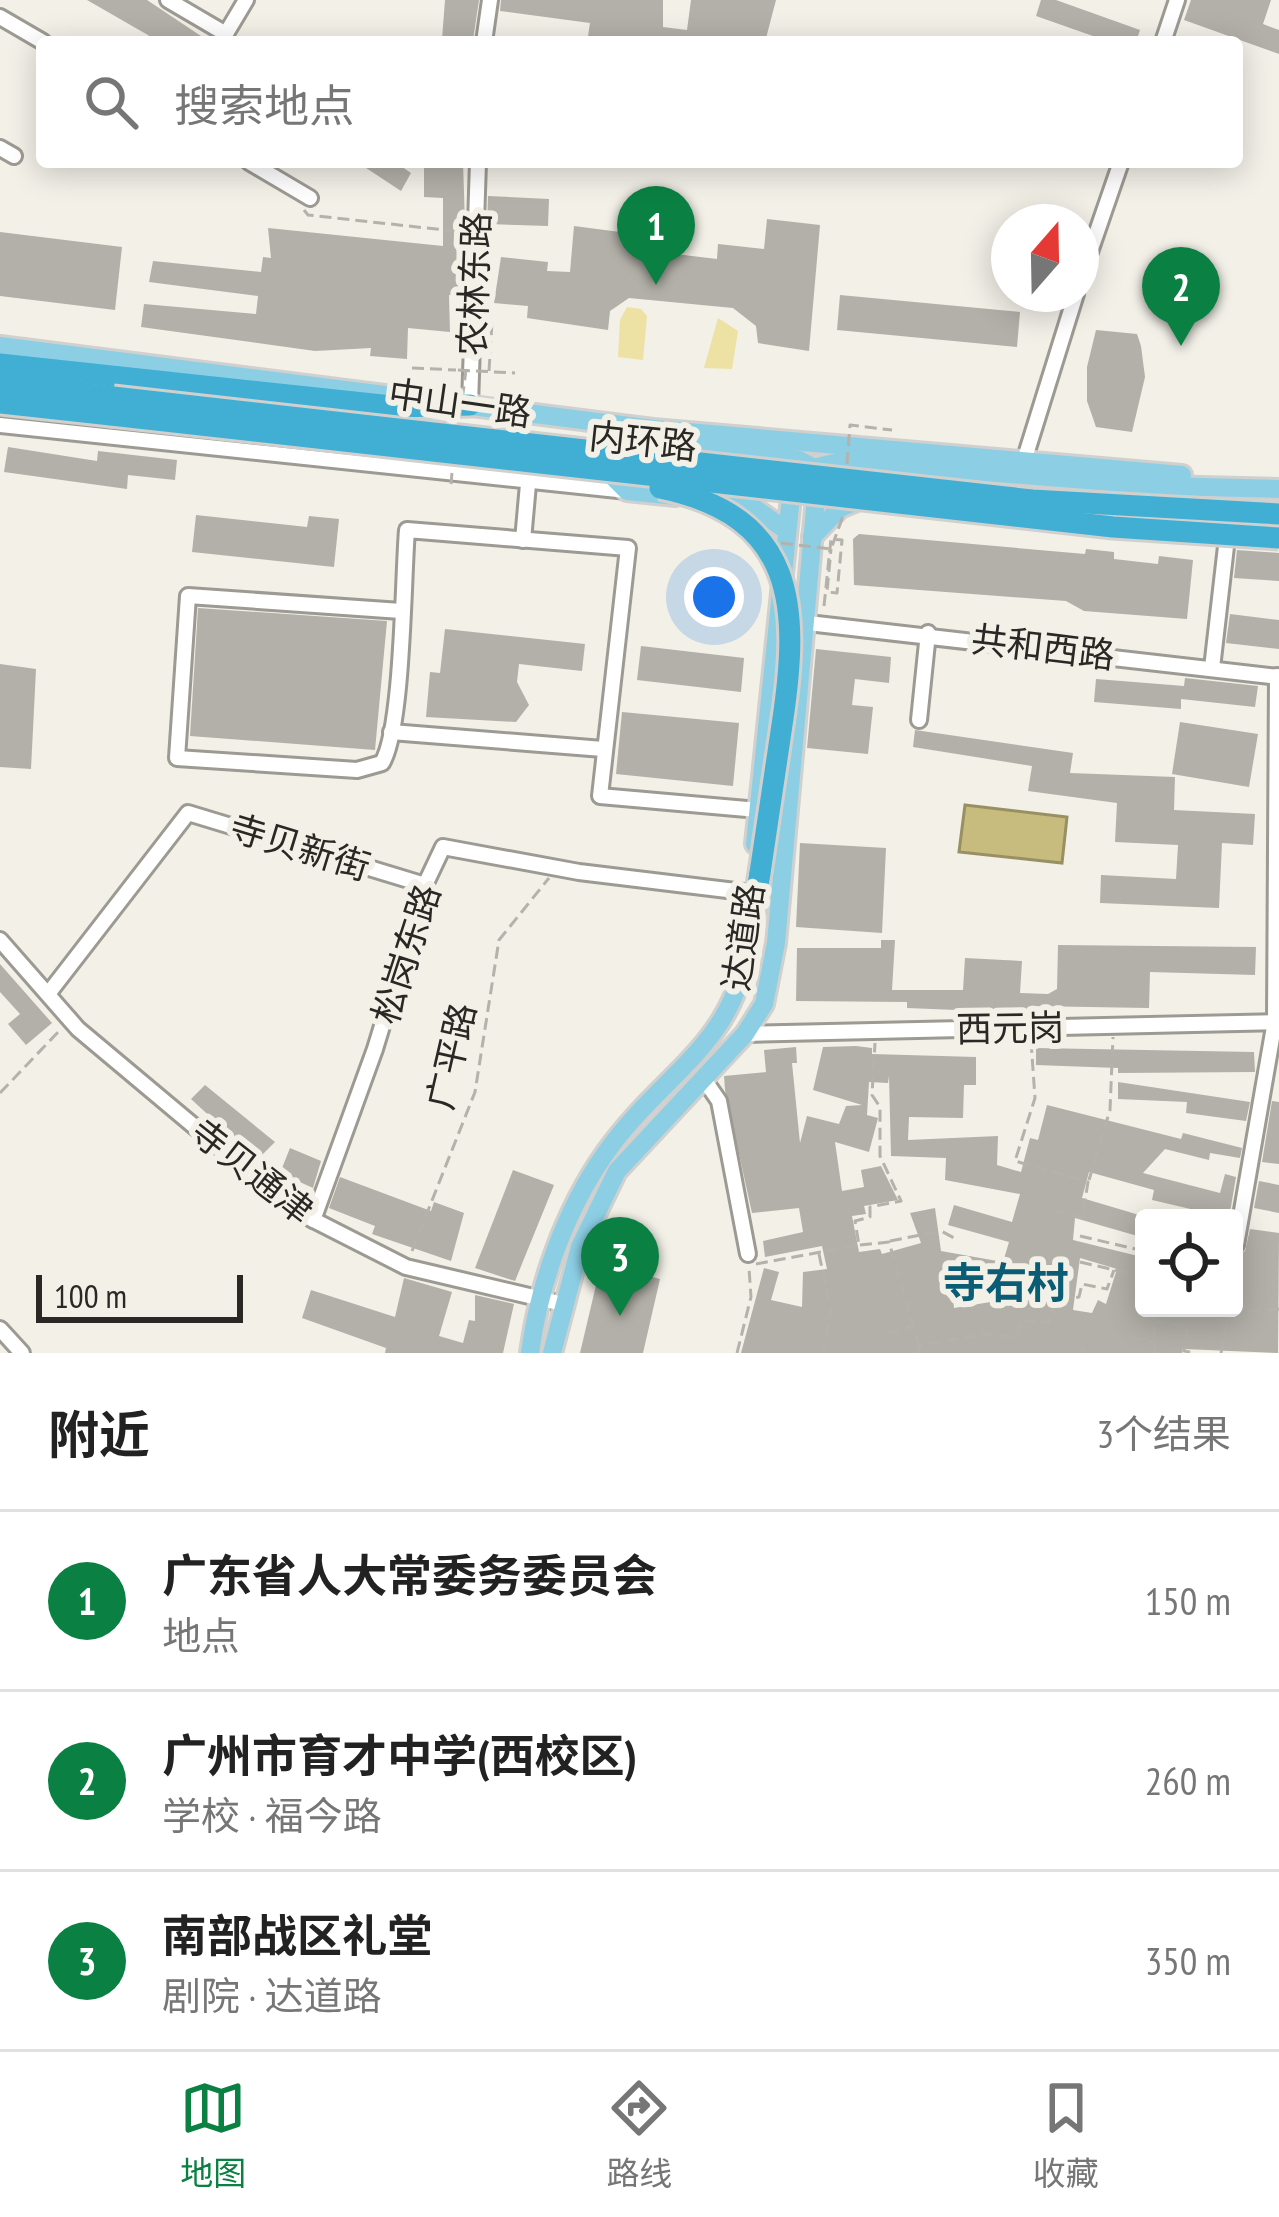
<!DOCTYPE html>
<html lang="zh">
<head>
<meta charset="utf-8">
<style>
	:root { --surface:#fff; --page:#f6f6f6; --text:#222; --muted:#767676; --line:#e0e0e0; --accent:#0b8043 }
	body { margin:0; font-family:"PT Sans Narrow","Noto Sans SC",sans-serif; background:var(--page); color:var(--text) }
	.controls { position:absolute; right:36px; bottom:36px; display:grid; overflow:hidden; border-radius:12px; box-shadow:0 6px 30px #0003 }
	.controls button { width:108px; height:108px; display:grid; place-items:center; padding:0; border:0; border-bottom:3px solid var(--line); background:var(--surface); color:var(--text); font:60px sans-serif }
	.compass { position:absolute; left:991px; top:204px; width:108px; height:108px; border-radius:50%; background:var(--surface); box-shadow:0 6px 30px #0003; rotate:20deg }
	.scale { position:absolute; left:36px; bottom:30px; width:207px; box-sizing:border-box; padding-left:12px; border:6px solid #292825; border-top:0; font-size:33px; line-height:42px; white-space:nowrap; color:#292825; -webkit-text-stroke:9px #f2f0e7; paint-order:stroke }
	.you { position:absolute; left:714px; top:597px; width:42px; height:42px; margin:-30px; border:9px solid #fff; border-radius:50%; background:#1a73e8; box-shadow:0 0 0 18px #1a73e833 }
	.badge { display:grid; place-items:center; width:78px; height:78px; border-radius:50%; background:var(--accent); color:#fff; font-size:39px; font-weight:700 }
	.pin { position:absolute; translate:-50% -99px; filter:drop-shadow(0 3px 6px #0008) }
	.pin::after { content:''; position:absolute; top:63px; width:42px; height:36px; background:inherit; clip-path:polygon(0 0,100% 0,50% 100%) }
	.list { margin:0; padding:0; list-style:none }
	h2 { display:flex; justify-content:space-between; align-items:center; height:156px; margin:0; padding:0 48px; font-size:51px }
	h2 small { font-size:39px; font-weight:400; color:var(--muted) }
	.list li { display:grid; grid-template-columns:78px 1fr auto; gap:36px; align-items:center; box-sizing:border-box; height:180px; padding:0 48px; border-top:3px solid var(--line) }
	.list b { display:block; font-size:45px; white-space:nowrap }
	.list p { margin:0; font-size:39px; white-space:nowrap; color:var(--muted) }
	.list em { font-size:39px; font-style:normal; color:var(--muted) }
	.icon { flex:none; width:66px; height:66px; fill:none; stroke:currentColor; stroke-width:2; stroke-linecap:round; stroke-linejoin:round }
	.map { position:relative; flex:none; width:1279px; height:1353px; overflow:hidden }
	.search { position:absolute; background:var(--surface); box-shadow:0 6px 30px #0003; left:36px; right:36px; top:36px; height:132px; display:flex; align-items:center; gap:30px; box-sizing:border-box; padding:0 42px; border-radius:12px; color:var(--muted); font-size:45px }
	.sheet { height:696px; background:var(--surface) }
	nav { display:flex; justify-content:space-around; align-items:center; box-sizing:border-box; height:168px; border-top:3px solid var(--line); background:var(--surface); font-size:33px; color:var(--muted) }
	nav a { display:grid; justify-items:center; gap:6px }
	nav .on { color:var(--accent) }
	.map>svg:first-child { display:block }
	.green { fill:#ede1a3 }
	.water { fill:#c7bc7e; stroke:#989063; stroke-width:3 }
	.building { fill:#b2b0a8; fill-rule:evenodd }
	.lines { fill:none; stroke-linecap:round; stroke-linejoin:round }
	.minor-casing { stroke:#9c9a92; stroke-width:20 }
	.major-casing { stroke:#d0d0cf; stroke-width:24 }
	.highway-casing { stroke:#d0d0cf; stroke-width:27 }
	.path { stroke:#b4b2ab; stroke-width:3; stroke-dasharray:12 6; stroke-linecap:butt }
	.minor { stroke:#fff; stroke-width:14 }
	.major { stroke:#8ccfe5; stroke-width:18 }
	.highway { stroke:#40afd3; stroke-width:21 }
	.highway-bridge-casing { stroke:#d0d0cf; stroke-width:27; stroke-linecap:butt }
	.path-bridge { stroke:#b4b2ab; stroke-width:3; stroke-dasharray:12 6; stroke-linecap:butt }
	.highway-bridge { stroke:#40afd3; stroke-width:21 }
	.labels { text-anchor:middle; stroke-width:12; stroke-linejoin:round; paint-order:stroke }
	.street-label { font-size:36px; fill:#292825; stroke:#f2f0e7 }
	.quarter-label { font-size:42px; font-weight:bold; fill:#0a5d74; stroke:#f2f0e7 }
</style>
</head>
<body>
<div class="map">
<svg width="1279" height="1353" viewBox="0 0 1279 1353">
	<rect width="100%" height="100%" fill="#f2f0e7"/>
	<g class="green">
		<path d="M627,307L641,309L647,316L643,360L618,357L620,320Z"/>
		<path d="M718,318L738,331L732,369L704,368Z"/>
	</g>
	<path class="water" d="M965,805L1067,817L1062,863L959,852Z"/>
	<g class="building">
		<path d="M87,0H147L210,42H160Z"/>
		<path d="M445,0H479L473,40L442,39Z"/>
		<path d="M501,0H663V27L687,30L691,0H776L765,42L588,36L590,23L500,11Z"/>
		<path d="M1041,0H1056L1140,30L1136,42H1110L1036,16Z"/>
		<path d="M1191,0H1271L1263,24L1279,30V54L1184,20Z"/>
		<path d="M357,162H395L411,173L401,191Z"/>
		<path d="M424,162H463L465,223L453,227L460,274L459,296L449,295L450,332L408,328L407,359L370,356L371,348L315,351L141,327L144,304L256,314L258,296L149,282L153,261L261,272L263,257L271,258L268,228L443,246V198L424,197Z"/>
		<path d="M488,196L549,199L548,226L487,224Z"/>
		<path d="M767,219L820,225L809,351L758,343L756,326L733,308L629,298L610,311L608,330L527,318L528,306L494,303L501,257L548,262L547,271L570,272L574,226L643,235L642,250L717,259L718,244L764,249Z"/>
		<path d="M0,232L122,247L115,310L0,296Z"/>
		<path d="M840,295L1020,312L1017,347L837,330Z"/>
		<path d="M1096,330L1137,334L1141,346L1145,377L1132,432L1096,427L1087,401V367Z"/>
		<path d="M8,447L97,461L98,451L177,460L175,480L128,475L127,489L4,472Z"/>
		<path d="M196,515L307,527L309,516L339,519L334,567L192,552Z"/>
		<path d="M859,534L1085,554L1086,549L1114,552V559L1158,564L1159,556L1193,560L1187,619L1084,611L1066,601L854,585L853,539Z"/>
		<path d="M1237,550L1279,553V581L1234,578Z"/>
		<path d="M198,608L387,621L375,750L190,736Z"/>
		<path d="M1230,614L1279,620V649L1226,643Z"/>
		<path d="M445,629L585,644L582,671L519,664L517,682L529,705L516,722L426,717L430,672L440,673Z"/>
		<path d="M641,646L744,658L741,692L637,680Z"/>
		<path d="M816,649L891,657L889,683L855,679L852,705L873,707L868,754L807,748Z"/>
		<path d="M0,664L36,669L31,769L0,767Z"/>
		<path d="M1185,678L1258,686L1255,707L1181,699V709L1094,702L1096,679L1184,686Z"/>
		<path d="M622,712L739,723L733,786L616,774Z"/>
		<path d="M1180,722L1258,734L1249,787L1172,774Z"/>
		<path d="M915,730L1073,753L1070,773L1175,777L1174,810L1255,814L1253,845L1222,843L1219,908L1100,903L1101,875L1176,879L1178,845L1115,842L1117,803L1028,791L1032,766L913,747Z"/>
		<path d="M800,843L886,848L882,933L796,927Z"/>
		<path d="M881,940H895L892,990H963L965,958L1022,961L1020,993L1048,994L1057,989L1058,945L1256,947L1255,975L1150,972L1149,1008L1030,1006V1013L907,1008V1002L796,1001L797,948H881Z"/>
		<path d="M0,964L52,1023L26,1045L8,1024L20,1014L0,992Z"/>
		<path d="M796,1047L797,1063H792L800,1143L807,1116L839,1124L846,1106L862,1105L813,1090L823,1047L856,1046L872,1048V1054L976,1057V1085H964L963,1118L909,1117L908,1140L998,1136L997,1165L1021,1172L1030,1138L1038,1140L1047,1105L1181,1139L1183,1133L1242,1148L1240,1158L1210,1153L1209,1160L1165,1149L1143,1173L1220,1193L1225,1174L1236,1177L1229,1218L1152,1200L1154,1190L1089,1172L1082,1198L1146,1217L1141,1237L1075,1218L1073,1240L1142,1257L1138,1278L1144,1279V1308H1234V1256L1245,1251L1250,1229L1279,1233L1278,1353L1183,1349L1182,1353H741L764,1268L779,1272L771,1300L802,1307L803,1272L827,1269L822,1246L765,1257L763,1241L803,1232L799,1208L752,1213L725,1090L724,1076L766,1072L764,1050ZM889,1076L891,1156L946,1158L945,1180L1020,1194L1012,1222L954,1205L948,1225L1009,1242L1003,1262L941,1251L935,1208L910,1213L921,1243L882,1254L880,1249L859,1252L852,1216L866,1214L864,1206L898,1200L881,1166L861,1170L864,1187L842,1191L835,1142L869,1152L878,1118L867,1115L869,1082L888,1083ZM1080,1258L1117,1269L1106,1304L1098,1300L1092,1313L1073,1310ZM951,1275L971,1280L1027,1296L954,1308Z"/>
		<path d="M1036,1048L1254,1052L1255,1072L1118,1073V1068L1036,1065Z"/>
		<path d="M1118,1082L1250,1102L1246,1121L1186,1113L1187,1102L1118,1099Z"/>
		<path d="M205,1085L275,1142L257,1160L191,1099Z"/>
		<path d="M1272,1101L1279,1102V1164L1262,1162Z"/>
		<path d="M290,1148L321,1161L313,1188L280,1173Z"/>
		<path d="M513,1170L554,1185L515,1281L475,1268Z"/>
		<path d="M340,1177L431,1211L434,1202L464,1213L451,1261L372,1234L375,1226L329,1208Z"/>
		<path d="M1259,1181L1279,1185V1213L1254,1208Z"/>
		<path d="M601,1264L660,1279L643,1353H580Z"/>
		<path d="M404,1278L452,1292L439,1336L463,1343L469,1320L475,1321V1295L514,1304L503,1353H385L386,1348L302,1318L311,1290L395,1317Z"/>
	</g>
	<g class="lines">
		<defs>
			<g id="minor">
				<path d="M168,0L226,34"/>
				<path d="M0,17L43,42"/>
				<path d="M221,42L246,0"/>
				<path d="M484,42L490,0"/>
				<path d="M1163,42L1177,0"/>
				<path d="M0,148L14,156"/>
				<path d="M249,162L310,198"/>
				<path d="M1081,278L1121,162"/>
				<path d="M470,405L478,162"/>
				<path d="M0,425L627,491"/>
				<path d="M1024,461L1076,294"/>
				<path d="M523,540L529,473"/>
				<path d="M401,611L188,596L177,758L357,770L382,763C403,728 403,578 407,530L628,548L600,796L758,810"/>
				<path d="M808,623L1279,677"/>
				<path d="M1212,668L1228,529"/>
				<path d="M919,720L928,633"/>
				<path d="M391,732L603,749"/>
				<path d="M0,940L78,1029L294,1210L406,1267L563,1304"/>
				<path d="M48,994L188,813L425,885"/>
				<path d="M745,1034L1279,1022"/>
				<path d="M703,1078L719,1101L748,1254"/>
				<path d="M313,1220L375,1049L425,885L443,847L579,872L752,893"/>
				<path d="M1236,1245L1275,1021L1277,676"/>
				<path d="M0,1329L22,1353"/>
			</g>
			<g id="major">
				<path d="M0,346L653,429L1182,475"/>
				<path d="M601,465L627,491L676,496"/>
				<path d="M704,499L750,505L787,531"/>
				<path d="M812,537L840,508L864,498"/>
				<path d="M755,844L792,487L803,470L844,461L1163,486L1279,489"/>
				<path d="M530,1353C539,1285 565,1211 605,1154C665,1068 742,1045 750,926"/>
				<path d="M552,1353L580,1247L617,1171L745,1034L764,1004L776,943L817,487L810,466L799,460L698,441"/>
			</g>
			<g id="highway">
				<path d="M0,364L401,407L470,405"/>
				<path d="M0,384L113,397"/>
				<path d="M0,403L111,415"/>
				<path d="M749,939L760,873"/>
			</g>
		</defs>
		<use href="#minor" class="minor-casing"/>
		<use href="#major" class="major-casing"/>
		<use href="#highway" class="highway-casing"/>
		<g class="path">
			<path d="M304,210L308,215L463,232"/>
			<path d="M412,368L456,370"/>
			<path d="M489,371L492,322"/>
			<path d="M824,606L831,539L842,540L837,593L827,592L831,549"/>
			<path d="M1031,1041L1035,1098L1015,1161L1088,1182L1082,1218L1057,1211"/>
			<path d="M0,1093L60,1030"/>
			<path d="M1089,1180L1110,1110L1113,1037"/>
			<path d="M1080,1236L1144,1251"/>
			<path d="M890,1241L941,1231L958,1240"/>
			<path d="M860,1245L889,1242L918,1343"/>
			<path d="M412,1251L475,1092L499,940L549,878"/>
			<path d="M819,1254L831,1311L823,1353"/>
			<path d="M1080,1262L1141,1276L1144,1253"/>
			<path d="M756,1264L859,1245L855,1221L870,1217V1207L901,1201L880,1156V1107L872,1095L875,1043"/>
			<path d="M1234,1271L1235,1256"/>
			<path d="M1153,1308L1155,1353"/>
			<path d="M1214,1308L1229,1313L1279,1309"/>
			<path d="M1154,1321L1188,1326L1184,1351L1195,1353"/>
			<path d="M887,1333L911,1327"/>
			<path d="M1130,1337L1156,1343"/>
			<path d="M737,1353L751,1297L749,1268"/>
			<path d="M919,1353V1345L987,1334L1016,1337L1021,1320L1048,1323L1054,1305L1065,1307L1068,1299L1079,1297L1082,1284L1107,1289L1114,1270"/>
			<path d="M1082,1353L1084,1347"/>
			<path d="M1221,1353L1229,1314"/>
		</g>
		<use href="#minor" class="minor"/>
		<use href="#major" class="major"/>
		<use href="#highway" class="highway"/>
		<defs>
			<g id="highway-bridge">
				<path d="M113,397L1032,500L1279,514"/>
				<path d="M111,415L1113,527L1279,538"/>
				<path d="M660,488C797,516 800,607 782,725C775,774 767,824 760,873"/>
			</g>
		</defs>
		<use href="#highway-bridge" class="highway-bridge-casing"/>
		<g class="path-bridge">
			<path d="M458,370L515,373"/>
			<path d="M460,416L466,370"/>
			<path d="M847,464L850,425L892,430"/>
			<path d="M451,484L452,473"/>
			<path d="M781,543L831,549L843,516"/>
		</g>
		<use href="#highway-bridge" class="highway-bridge"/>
	</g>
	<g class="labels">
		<g class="street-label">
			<text transform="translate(474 284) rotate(-88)" y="13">农林东路</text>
			<text transform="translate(460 403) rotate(8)" y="13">中山一路</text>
			<text transform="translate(643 441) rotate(6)" y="13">内环路</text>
			<text transform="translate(1043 647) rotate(7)" y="13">共和西路</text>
			<text transform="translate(300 847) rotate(17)" y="13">寺贝新街</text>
			<text transform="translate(743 937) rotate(-82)" y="13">达道路</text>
			<text transform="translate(406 954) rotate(-72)" y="13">松岗东路</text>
			<text transform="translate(1010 1028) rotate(-1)" y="13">西元岗</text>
			<text transform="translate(451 1056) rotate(-77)" y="13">广平路</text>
			<text transform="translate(252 1171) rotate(38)" y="13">寺贝通津</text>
		</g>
		<g class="quarter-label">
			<text x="1006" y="1298">寺右村</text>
		</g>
	</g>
</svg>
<div class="controls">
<button><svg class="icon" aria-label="locate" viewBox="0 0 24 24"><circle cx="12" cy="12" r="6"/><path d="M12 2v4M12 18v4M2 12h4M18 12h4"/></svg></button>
</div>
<svg class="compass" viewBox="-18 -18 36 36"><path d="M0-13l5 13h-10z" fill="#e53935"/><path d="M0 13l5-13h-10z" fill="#767676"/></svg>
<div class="scale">100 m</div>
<div class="you"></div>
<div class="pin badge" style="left:656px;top:285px">1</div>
<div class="pin badge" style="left:1181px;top:346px">2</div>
<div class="pin badge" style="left:620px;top:1316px">3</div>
<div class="search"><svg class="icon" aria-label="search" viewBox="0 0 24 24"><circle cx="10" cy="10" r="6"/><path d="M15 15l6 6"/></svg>搜索地点</div>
</div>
<section class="sheet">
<h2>附近<small>3个结果</small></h2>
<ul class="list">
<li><span class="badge">1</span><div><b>广东省人大常委务委员会</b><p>地点</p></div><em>150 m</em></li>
<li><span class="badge">2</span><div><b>广州市育才中学(西校区)</b><p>学校 · 福今路</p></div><em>260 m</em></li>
<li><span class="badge">3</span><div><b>南部战区礼堂</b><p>剧院 · 达道路</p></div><em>350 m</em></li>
</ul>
</section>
<nav>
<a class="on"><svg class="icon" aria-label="map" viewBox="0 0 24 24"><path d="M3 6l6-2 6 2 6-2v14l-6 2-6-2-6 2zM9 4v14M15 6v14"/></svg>地图</a>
<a><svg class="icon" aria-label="directions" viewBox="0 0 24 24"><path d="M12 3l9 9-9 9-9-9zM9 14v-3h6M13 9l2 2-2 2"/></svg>路线</a>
<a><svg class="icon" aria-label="saved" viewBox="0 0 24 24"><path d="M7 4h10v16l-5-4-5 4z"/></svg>收藏</a>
</nav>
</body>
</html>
